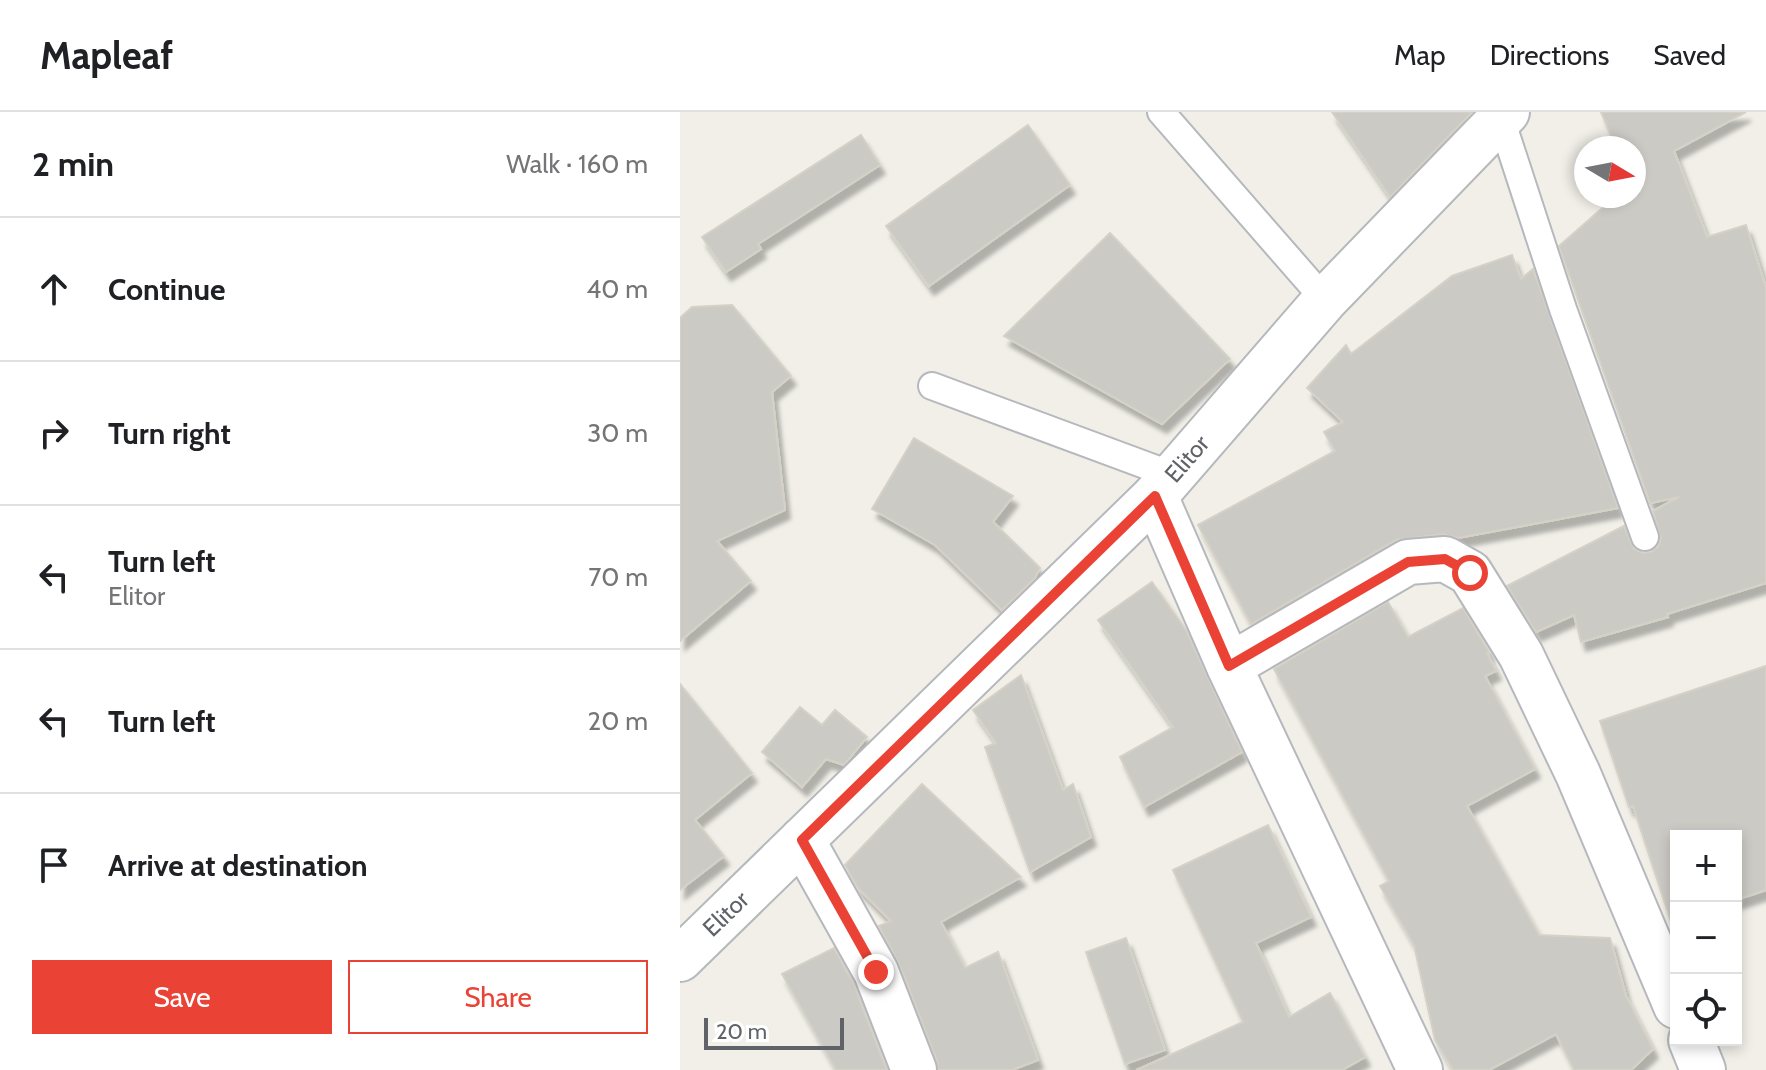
<!DOCTYPE html>
<html lang="en">
<head>
<meta charset="utf-8">
<style>
	:root { --surface:#fff; --page:#f2f2f2; --text:#202124; --muted:#757577; --line:#e0e0e0; --accent:#ea4335 }
	body { margin:0; font-family:Cabin,sans-serif; background:var(--page); color:var(--text) }
	.controls { position:absolute; right:24px; bottom:24px; display:grid; overflow:hidden; border-radius:0px; box-shadow:0 4px 12px #0003 }
	.controls button { width:72px; height:72px; display:grid; place-items:center; padding:0; border:0; border-bottom:2px solid var(--line); background:var(--surface); color:var(--text); font:40px sans-serif }
	.compass { position:absolute; left:894px; top:24px; width:72px; height:72px; border-radius:50%; background:var(--surface); box-shadow:0 4px 12px #0003; rotate:100deg }
	.scale { position:absolute; left:24px; bottom:20px; width:140px; box-sizing:border-box; padding-left:8px; border:4px solid #5f6368; border-top:0; font-size:22px; line-height:28px; white-space:nowrap; color:#5f6368; -webkit-text-stroke:6px #fff; paint-order:stroke }
	.stop { position:absolute; width:24px; height:24px; margin:-18px; border:6px solid #ea4335; border-radius:50%; background:#fff }
	.stop.end { background:#ea4335; border-color:#fff; box-shadow:0 2px 8px #0008 }
	.list { margin:0; padding:0; list-style:none }
	h2 { display:flex; justify-content:space-between; align-items:center; height:104px; margin:0; padding:0 32px; font-size:34px }
	h2 small { font-size:26px; font-weight:400; color:var(--muted) }
	.list li { display:grid; grid-template-columns:52px 1fr auto; gap:24px; align-items:center; box-sizing:border-box; height:144px; padding:0 32px; border-top:2px solid var(--line) }
	.list b { display:block; font-size:30px; white-space:nowrap }
	.list p { margin:0; font-size:26px; white-space:nowrap; color:var(--muted) }
	.list em { font-size:26px; font-style:normal; color:var(--muted) }
	.actions { display:flex; gap:16px; padding:24px 32px }
	.actions a { flex:1; padding:18px 0; border:2px solid var(--accent); border-radius:0px; text-align:center; font-size:28px; color:var(--accent) }
	.actions .main { background:var(--accent); color:#fff }
	.icon { flex:none; width:44px; height:44px; fill:none; stroke:currentColor; stroke-width:2; stroke-linecap:round; stroke-linejoin:round }
	.map { position:relative; flex:none; width:1086px; height:958px; overflow:hidden }
	header { display:flex; align-items:center; gap:48px; box-sizing:border-box; height:112px; padding:0 40px; background:var(--surface); border-bottom:2px solid var(--line) }
	header strong { font-size:38px }
	nav { display:flex; gap:44px; margin-inline-start:auto; font-size:28px }
	main { display:flex }
	aside { flex:1; background:var(--surface) }
	.map>svg:first-child { display:block }
	.building { fill:#cccac5; stroke:#d6d1c6; stroke-width:2; filter:url(#shadow) }
	.lines { fill:none; stroke-linecap:round; stroke-linejoin:round }
	.service-casing { stroke:#b5b8bc; stroke-width:30 }
	.minor-casing { stroke:#b5b8bc; stroke-width:48 }
	.service { stroke:#fff; stroke-width:26 }
	.minor { stroke:#fff; stroke-width:44 }
	.route { stroke:#ea4335; stroke-width:10 }
	.labels { text-anchor:middle; stroke-width:6; stroke-linejoin:round; paint-order:stroke }
	.street-label { font-size:24px; fill:#5f6368; stroke:#fff }
</style>
</head>
<body>
<header>
<strong>Mapleaf</strong>
<nav><a>Map</a><a>Directions</a><a>Saved</a></nav>
</header>
<main>
<aside>
<h2>2 min<small>Walk · 160 m</small></h2>
<ul class="list">
<li><svg class="icon" aria-label="ahead" viewBox="0 0 24 24"><path d="M12 20V5M6 11l6-6 6 6"/></svg><div><b>Continue</b></div><em>40 m</em></li>
<li><svg class="icon" aria-label="right" viewBox="0 0 24 24"><path d="M7 20v-9h11M14 6l5 5-5 5"/></svg><div><b>Turn right</b></div><em>30 m</em></li>
<li><svg class="icon" aria-label="left" viewBox="0 0 24 24"><path d="M17 20v-9H6M10 6l-5 5 5 5"/></svg><div><b>Turn left</b><p>Elitor</p></div><em>70 m</em></li>
<li><svg class="icon" aria-label="left" viewBox="0 0 24 24"><path d="M17 20v-9H6M10 6l-5 5 5 5"/></svg><div><b>Turn left</b></div><em>20 m</em></li>
<li><svg class="icon" aria-label="arrive" viewBox="0 0 24 24"><path d="M6 21V4h12l-3 4 3 4H6"/></svg><div><b>Arrive at destination</b></div></li>
</ul>
<div class="actions"><a class="main">Save</a><a>Share</a></div>
</aside>
<div class="map">
<svg width="1086" height="958" viewBox="0 0 1086 958">
	<defs>
		<filter id="shadow"><feDropShadow dx="5" dy="9" stdDeviation="2" flood-color="#0004"/></filter>
	</defs>
	<rect width="100%" height="100%" fill="#f1efe8"/>
	<g class="building">
		<path d="M652,0H792L710,85Z"/>
		<path d="M921,0H1066L994,39L1027,125L1066,113L1086,176V471L987,502L988,505L901,530L894,503L856,520L827,474L944,414L954,437L963,441L971,440L978,435L981,427L973,399L999,385L970,391L879,134L936,84H954V36H936Z"/>
		<path d="M348,13L390,73L249,174L206,114Z"/>
		<path d="M181,23L200,53L78,132L81,137L46,160L22,125Z"/>
		<path d="M430,121L550,247L482,312L324,224Z"/>
		<path d="M832,143L841,167L853,157L938,396L778,426L763,422L716,428L571,512L518,413L655,339L644,320L663,310L627,276L666,233L671,242L772,164Z"/>
		<path d="M52,193L111,264L92,280L105,398L37,429L71,469L0,529V206L12,195Z"/>
		<path d="M234,326L333,384L313,410L360,456L355,466L322,498L255,433L192,397Z"/>
		<path d="M472,470L506,518L562,640L464,695L440,645L493,615L418,508Z"/>
		<path d="M708,490L728,525L783,496L809,540L807,541L816,559L805,564L855,657L787,694L859,823L930,826L946,884L973,937L951,958H894L876,922L809,958H773L755,928L734,833L700,774L709,769L594,557Z"/>
		<path d="M1086,554V778L1056,788V724H996V808L991,810L953,694L949,695L920,609Z"/>
		<path d="M341,563L383,678L393,672L411,725L350,760L305,635L316,631L293,598Z"/>
		<path d="M0,572L72,661L15,708L44,744L0,778Z"/>
		<path d="M120,595L142,613L155,598L187,625L164,653L146,647L122,675L82,640Z"/>
		<path d="M242,672L341,765L261,810L285,856L318,840L358,948L332,958H258L257,949L219,851L199,814L211,809L178,776L165,753Z"/>
		<path d="M588,713L631,805L576,831L609,905L650,881L685,945L662,958H457L563,910L493,758Z"/>
		<path d="M446,826L485,938L445,952L406,840Z"/>
		<path d="M154,836L173,871L207,958H156L102,862Z"/>
	</g>
	<g class="lines">
		<defs>
			<g id="service">
				<path d="M481,0L645,188"/>
				<path d="M821,7L883,197L965,425"/>
				<path d="M252,274L492,363"/>
			</g>
			<g id="minor">
				<path d="M475,384L549,554L740,958"/>
				<path d="M549,554L728,450L765,447L790,461L841,543L898,662L996,894"/>
				<path d="M122,728L196,860L234,958"/>
				<path d="M0,847L475,384L645,188L827,0"/>
				<path d="M1011,928L1023,958"/>
			</g>
		</defs>
		<use href="#service" class="service-casing"/>
		<use href="#minor" class="minor-casing"/>
		<use href="#service" class="service"/>
		<use href="#minor" class="minor"/>
	</g>
	<g class="lines">
		<path class="route" d="M196,860L122,728L475,384L549,554L728,450L765,447L790,461"/>
	</g>
	<g class="labels">
		<g class="street-label">
			<text transform="translate(507 347) rotate(-49)" y="8">Elitor</text>
			<text transform="translate(46 802) rotate(-44)" y="8">Elitor</text>
		</g>
	</g>
</svg>
<div class="controls">
<button>+</button>
<button>−</button>
<button><svg class="icon" aria-label="locate" viewBox="0 0 24 24"><circle cx="12" cy="12" r="6"/><path d="M12 2v4M12 18v4M2 12h4M18 12h4"/></svg></button>
</div>
<svg class="compass" viewBox="-18 -18 36 36"><path d="M0-13l5 13h-10z" fill="#e53935"/><path d="M0 13l5-13h-10z" fill="#757577"/></svg>
<div class="scale">20 m</div>
<div class="stop" style="left:790px;top:461px"></div>
<div class="stop end" style="left:196px;top:860px"></div>
</div>
</main>
</body>
</html>
